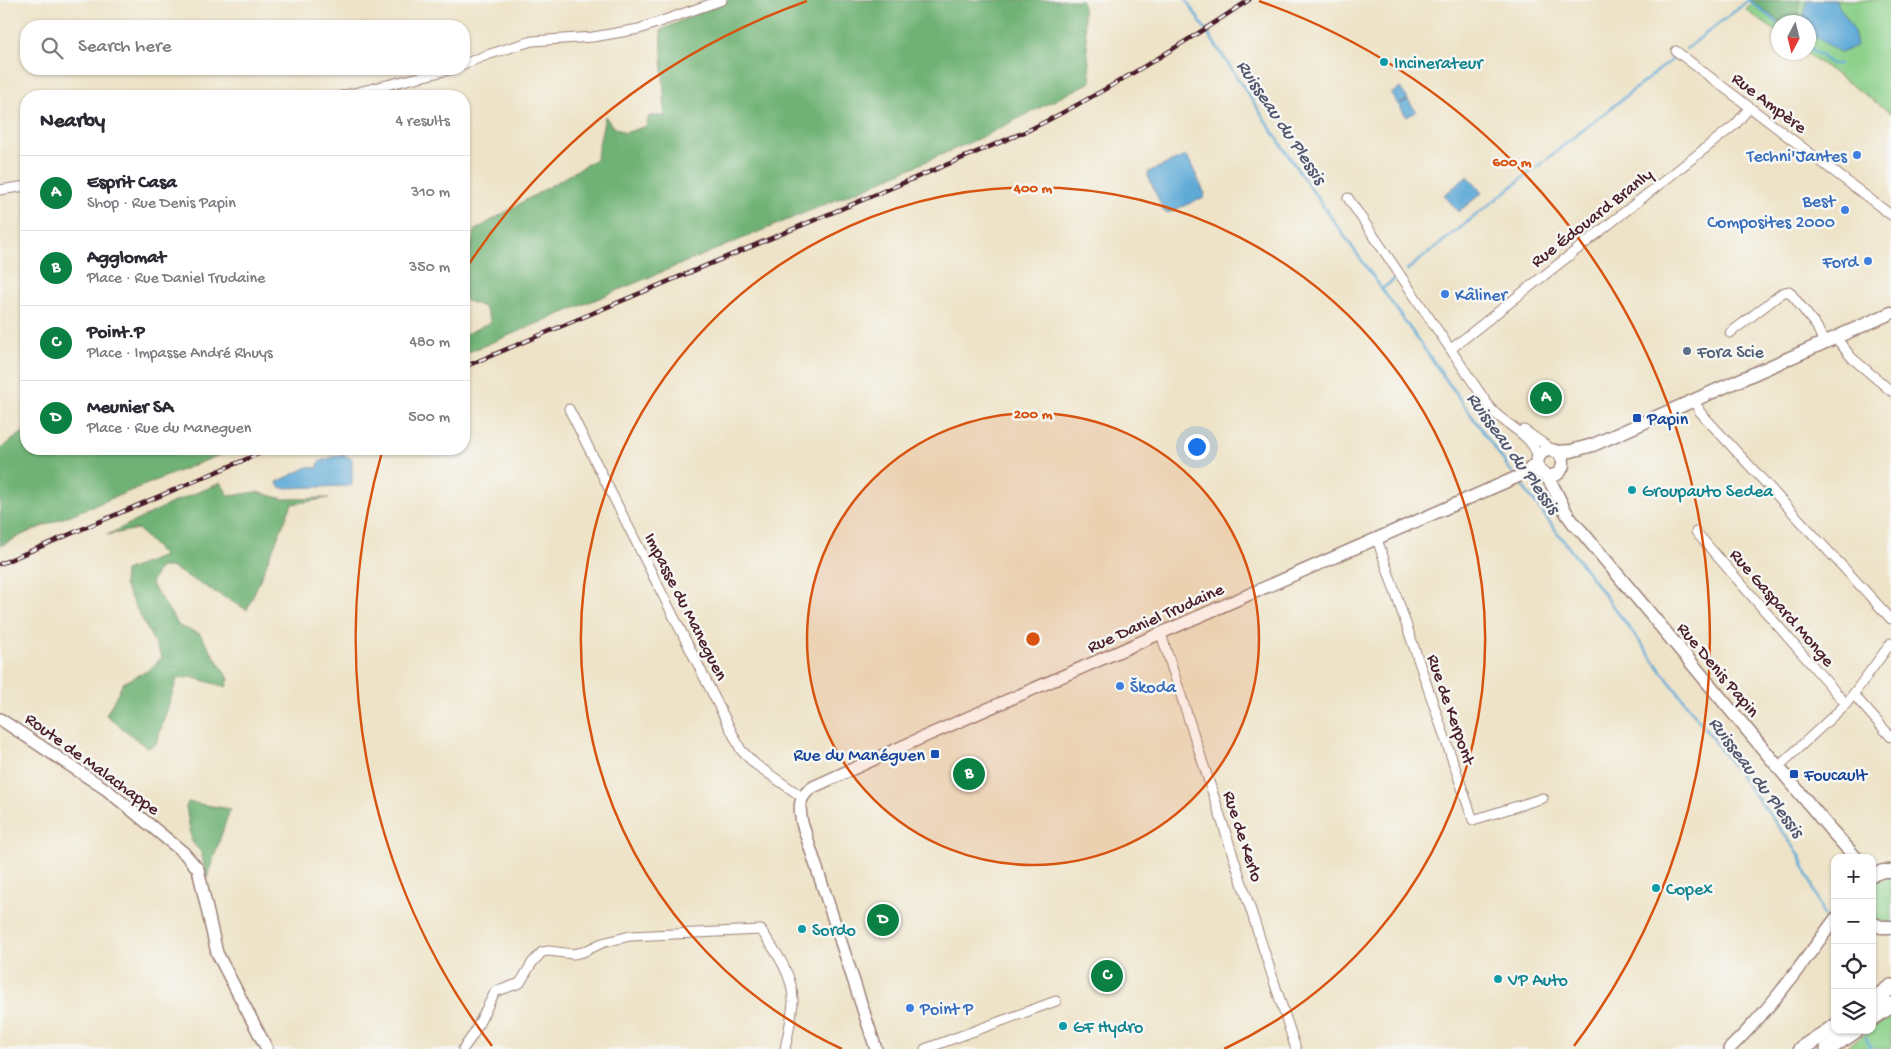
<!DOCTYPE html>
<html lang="en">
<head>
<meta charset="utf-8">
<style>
	:root { --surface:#fff; --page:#f7f7f7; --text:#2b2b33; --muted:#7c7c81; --line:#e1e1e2; --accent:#0b8043 }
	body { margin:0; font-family:"Gochi Hand",sans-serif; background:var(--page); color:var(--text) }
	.controls { position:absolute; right:15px; bottom:15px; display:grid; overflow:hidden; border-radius:10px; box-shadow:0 1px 4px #0004 }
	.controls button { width:45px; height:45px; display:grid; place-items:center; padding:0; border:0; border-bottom:1px solid var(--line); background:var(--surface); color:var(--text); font:25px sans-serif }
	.compass { position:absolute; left:1771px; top:15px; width:45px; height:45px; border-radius:50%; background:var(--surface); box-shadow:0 1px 4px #0004; rotate:187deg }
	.you { position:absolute; left:1196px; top:446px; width:18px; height:18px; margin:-12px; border:4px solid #fff; border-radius:50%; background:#1a73e8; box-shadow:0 0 0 8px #1a73e833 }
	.badge { display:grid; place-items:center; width:32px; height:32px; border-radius:50%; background:var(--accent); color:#fff; font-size:16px; font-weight:700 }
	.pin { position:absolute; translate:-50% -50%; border:2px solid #fff; box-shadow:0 1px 5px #0006 }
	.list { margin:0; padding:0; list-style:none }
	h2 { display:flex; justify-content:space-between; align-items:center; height:65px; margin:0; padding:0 20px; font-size:21px }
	h2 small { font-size:16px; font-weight:400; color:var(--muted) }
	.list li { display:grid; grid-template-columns:32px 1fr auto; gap:15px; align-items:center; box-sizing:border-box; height:75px; padding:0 20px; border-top:1px solid var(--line) }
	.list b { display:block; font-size:19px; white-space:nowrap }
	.list p { margin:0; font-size:16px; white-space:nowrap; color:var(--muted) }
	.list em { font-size:16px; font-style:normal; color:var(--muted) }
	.icon { flex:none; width:28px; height:28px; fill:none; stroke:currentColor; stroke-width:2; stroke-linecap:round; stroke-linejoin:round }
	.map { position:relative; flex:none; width:1891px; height:1049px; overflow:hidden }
	.search { position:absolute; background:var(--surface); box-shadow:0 1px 4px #0004; left:20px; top:20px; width:450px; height:55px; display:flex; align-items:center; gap:12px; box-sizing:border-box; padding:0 18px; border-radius:20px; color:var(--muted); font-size:19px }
	.panel { position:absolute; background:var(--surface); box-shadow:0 1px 4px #0004; left:20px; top:90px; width:450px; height:365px; border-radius:20px }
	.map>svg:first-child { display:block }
	.green { fill:#8bd089; stroke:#6a785a }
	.forest { fill:#70b275; stroke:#5d6850 }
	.water { fill:#5faad7; stroke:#546481 }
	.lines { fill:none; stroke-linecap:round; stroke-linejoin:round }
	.stream { stroke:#5faad7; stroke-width:2.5 }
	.minor-casing { stroke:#9c8179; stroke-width:11 }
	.tertiary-casing { stroke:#9c8179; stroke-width:14 }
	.secondary-casing { stroke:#9c8179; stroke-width:15 }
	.trunk-casing { stroke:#9c8179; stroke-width:18 }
	.minor { stroke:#fff; stroke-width:9 }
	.tertiary { stroke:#fff; stroke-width:11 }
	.secondary { stroke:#fff; stroke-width:12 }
	.trunk { stroke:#fff; stroke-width:15 }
	.rail-casing { stroke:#4a1f2b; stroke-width:4.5 }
	.rail { stroke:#f6f6f2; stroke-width:2.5; stroke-dasharray:8; stroke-linecap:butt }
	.ring { fill:none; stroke:#d8530f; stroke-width:2.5 }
	.culture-dot { fill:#0f9aa8; stroke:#f6f6f2; stroke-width:2 }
	.shop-dot { fill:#3f7fe0; stroke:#f6f6f2; stroke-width:2 }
	.service-dot { fill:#5c6f8a; stroke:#f6f6f2; stroke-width:2 }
	.transit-dot { fill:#1a4fb4; stroke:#f6f6f2; stroke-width:2 }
	.labels { text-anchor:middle; stroke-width:5; stroke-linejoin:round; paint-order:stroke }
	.culture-label { font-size:18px; fill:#0d838f; stroke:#f6f6f2; text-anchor:start }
	.street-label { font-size:18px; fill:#4a1f2b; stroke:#f6f6f2 }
	.shop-label { font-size:18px; fill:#366cbe; stroke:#f6f6f2; text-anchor:end }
	.service-label { font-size:18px; fill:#4e5e75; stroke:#f6f6f2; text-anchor:start }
	.transit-label { font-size:18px; fill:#164399; stroke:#f6f6f2; text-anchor:start }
	.water-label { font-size:19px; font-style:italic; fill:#525770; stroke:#f6f6f2 }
	.centre { fill:#d8530f; stroke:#f6f6f2; stroke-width:2.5 }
	.ring-label { font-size:15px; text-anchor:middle; font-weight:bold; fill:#d8530f; stroke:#f6f6f2; stroke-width:5; stroke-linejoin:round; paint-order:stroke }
</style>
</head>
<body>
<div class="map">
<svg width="1891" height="1049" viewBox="0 0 1891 1049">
	<rect width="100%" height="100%" fill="#f6f6f2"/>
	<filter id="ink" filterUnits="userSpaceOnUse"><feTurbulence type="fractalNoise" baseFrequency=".02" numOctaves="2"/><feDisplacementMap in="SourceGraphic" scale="10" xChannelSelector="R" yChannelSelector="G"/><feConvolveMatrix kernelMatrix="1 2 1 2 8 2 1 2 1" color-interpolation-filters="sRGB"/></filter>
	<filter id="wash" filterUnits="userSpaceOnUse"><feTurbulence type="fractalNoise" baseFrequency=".0096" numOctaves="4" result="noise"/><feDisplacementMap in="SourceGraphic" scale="20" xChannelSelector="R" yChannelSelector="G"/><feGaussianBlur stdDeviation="1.12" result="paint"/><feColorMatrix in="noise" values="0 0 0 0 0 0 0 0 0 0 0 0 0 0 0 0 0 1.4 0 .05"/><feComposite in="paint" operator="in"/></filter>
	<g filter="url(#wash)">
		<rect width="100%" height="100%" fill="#eee3c7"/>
		<g class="green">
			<path d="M1799,0H1891V113L1806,53L1808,52V22H1799Z"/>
			<path d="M1753,2L1781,22H1778V33L1746,10Z"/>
			<path d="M1891,875V923L1872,918V880Z"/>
			<path d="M1891,1014V1049H1842L1872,1030V1028Z"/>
		</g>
		<g class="forest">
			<path d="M727,0H1082L1091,82L982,137L872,185L464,354V335L491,322L484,307L464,300V275L475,230L596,159L605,116L612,126L625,133L646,126L649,116H665L661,30Z"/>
			<path d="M1750,0H1799V22H1781Z"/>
			<path d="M26,430V449H234L26,533L0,546V449Z"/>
			<path d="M221,483L229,496L256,492L284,499L329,498L292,504L247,610L171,567H160L151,583L179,626L200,634L229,679L226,687L191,677L177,679L156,744L147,748L106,715L123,683L149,670L162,657L124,585L125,571L164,556L138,529L107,535L176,501Z"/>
			<path d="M188,802L230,809L207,878L201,852L192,842L186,807Z"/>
		</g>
		<g class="water">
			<path d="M1807,0H1835L1853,28L1857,45L1841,53L1809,33L1808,22H1803Z"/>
			<path d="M1400,88L1408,99L1400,104L1408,100L1416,111L1407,117L1391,94Z"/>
			<path d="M1185,156L1188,158L1205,194L1204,197L1168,213L1164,212L1148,176V172Z"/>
			<path d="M1468,176L1482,193L1458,212L1444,195Z"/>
			<path d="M342,454L352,459V485L349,486L283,488L278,486L277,482L308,467L318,468L319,462Z"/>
		</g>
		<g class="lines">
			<g class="stream">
				<path d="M1186,0L1304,179L1513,474"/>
				<path d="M1808,46L1832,64H1839"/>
				<path d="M1686,49L1749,0L1778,23"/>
				<path d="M1407,270L1674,58"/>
				<path d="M1382,289L1395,279"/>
				<path d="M1518,480L1800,855L1824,916"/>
				<path d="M1832,939L1835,947"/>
				<path d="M1866,1037L1871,1049"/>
			</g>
		</g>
	</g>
	<g filter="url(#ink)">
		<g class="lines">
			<defs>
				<g id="minor">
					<path d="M1676,51L1891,215"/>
					<path d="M464,64L487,55L532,41L593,37L639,29L722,0"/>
					<path d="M341,96L453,69"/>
					<path d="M0,190L26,186"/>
					<path d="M1348,198L1491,409C1506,426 1533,435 1538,458"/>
					<path d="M1730,333L1782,293L1789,291L1817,327L1824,343"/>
					<path d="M1836,338L1852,358L1891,391"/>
					<path d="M1451,349L1736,124L1749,108"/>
					<path d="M1694,399L1700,412L1891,619"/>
					<path d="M569,409L741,750L755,764L802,797"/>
					<path d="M1524,430L1554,451"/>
					<path d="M1696,532L1846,704"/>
					<path d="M1377,539L1473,820L1543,798"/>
					<path d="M1161,634L1296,1049"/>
					<path d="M1853,694L1891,737"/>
					<path d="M1778,767L1846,704L1891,643"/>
					<path d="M463,1049L473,1035L495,992L520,983L532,963L542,952L549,951L573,954L583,952L602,943L630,936L761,930C775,950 794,976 793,1002C792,1017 788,1034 785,1049"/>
					<path d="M925,1049L1056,1001"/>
				</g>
				<g id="tertiary">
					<path d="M1524,474L1538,461"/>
					<path d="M0,719L107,790L184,853L198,869L217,953L267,1049"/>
					<path d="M876,1049L802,823C799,807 798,797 813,787L910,743L1524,474L1542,473"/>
					<path d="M1729,1049C1769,1011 1802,964 1835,919"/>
				</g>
				<g id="secondary">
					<circle cx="1550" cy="463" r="13"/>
					<path d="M1557,452L1571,451L1593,445L1891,313"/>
					<path d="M1545,474C1560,494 1561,513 1582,532L1830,829L1856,858"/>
					<path d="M1872,875L1883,871H1891"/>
					<path d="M1872,923L1881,927H1891"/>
				</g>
				<g id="trunk">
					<path d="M1872,1001L1891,987"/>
					<path d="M1872,1018L1891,1005"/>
					<path d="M1801,1049L1835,1027"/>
					<path d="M1828,1049L1856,1030"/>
				</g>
			</defs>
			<use href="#minor" class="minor-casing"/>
			<use href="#tertiary" class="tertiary-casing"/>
			<use href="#secondary" class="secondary-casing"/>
			<use href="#trunk" class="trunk-casing"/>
			<use href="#minor" class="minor"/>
			<use href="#tertiary" class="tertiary"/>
			<use href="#secondary" class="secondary"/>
			<use href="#trunk" class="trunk"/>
			<defs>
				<g id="rail">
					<path d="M464,367L1027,131C1105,92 1177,48 1249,0"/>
					<path d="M0,564L270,449"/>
				</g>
			</defs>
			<use href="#rail" class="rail-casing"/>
			<use href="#rail" class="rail"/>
		</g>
	</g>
	<circle cx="1033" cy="639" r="226" fill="#d8530f" fill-opacity=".12"/>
	<g class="ring">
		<circle cx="1033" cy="639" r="226"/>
		<path d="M842 1049A452 452 0 1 1 1224 1049"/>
		<path d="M492 1046A677 677 0 0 1 382 452M465 270A677 677 0 0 1 807 1M1259 1A677 677 0 0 1 1574 1046"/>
	</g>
	<g class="culture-dot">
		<circle cx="1384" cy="62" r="5"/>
		<circle cx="1632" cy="490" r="5"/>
		<circle cx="1656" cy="888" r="5"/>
		<circle cx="802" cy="929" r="5"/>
		<circle cx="1498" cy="979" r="5"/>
		<circle cx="1063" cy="1026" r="5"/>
	</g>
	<g class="shop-dot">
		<circle cx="1857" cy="155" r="5"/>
		<circle cx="1845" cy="210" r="5"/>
		<circle cx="1868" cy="261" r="5"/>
		<circle cx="1445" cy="294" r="5"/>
		<circle cx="1120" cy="686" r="5"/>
		<circle cx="910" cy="1008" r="5"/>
	</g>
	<circle class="service-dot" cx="1687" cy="351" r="5"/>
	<g class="transit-dot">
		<rect x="1632" y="413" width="10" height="10" rx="2.5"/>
		<rect x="930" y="749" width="10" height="10" rx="2.5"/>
		<rect x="1789" y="769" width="10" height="10" rx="2.5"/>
	</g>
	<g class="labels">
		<g class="culture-label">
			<text x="1394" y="68">Incinerateur</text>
			<text x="1642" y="496">Groupauto Sedea</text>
			<text x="1666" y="894">Copex</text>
			<text x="812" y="935">Sordo</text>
			<text x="1508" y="985">VP Auto</text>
			<text x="1073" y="1032">GF Hydro</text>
		</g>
		<g class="street-label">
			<text transform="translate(1770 102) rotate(37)" y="6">Rue Ampère</text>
			<text transform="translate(1591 217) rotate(-38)" y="6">Rue Édouard Branly</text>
			<text transform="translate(687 606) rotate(63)" y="6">Impasse du Maneguen</text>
			<text transform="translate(1783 607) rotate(49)" y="6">Rue Gaspard Monge</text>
			<text transform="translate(1155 617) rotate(-24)" y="6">Rue Daniel Trudaine</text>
			<text transform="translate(1719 669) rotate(50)" y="6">Rue Denis Papin</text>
			<text transform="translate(1452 709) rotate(71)" y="6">Rue de Kerpont</text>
			<text transform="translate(93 763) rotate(36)" y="6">Route de Malachappe</text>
			<text transform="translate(1244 836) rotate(72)" y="6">Rue de Kerlo</text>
		</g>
		<g class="shop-label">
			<text x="1847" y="161">Techni'Jantes</text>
			<text x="1835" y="206">Best<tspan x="1835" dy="21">Composites 2000</tspan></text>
			<text x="1858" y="267">Ford</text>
			<text x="1455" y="300" text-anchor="start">Kâliner</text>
			<text x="1130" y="692" text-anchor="start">Škoda</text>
			<text x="920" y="1014" text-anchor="start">Point P</text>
		</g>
		<g class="service-label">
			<text x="1697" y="357">Fora Scie</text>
		</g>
		<g class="transit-label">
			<text x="1647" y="424">Papin</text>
			<text x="925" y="760" text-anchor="end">Rue du Manéguen</text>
			<text x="1804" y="780">Foucault</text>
		</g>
		<g class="water-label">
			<text transform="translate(1283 121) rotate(56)" y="7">Ruisseau du Plessis</text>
			<text transform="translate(1515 452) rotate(54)" y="7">Ruisseau du Plessis</text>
			<text transform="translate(1758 776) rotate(53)" y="7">Ruisseau du Plessis</text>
		</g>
	</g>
	<circle cx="1033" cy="639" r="8" class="centre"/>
	<g class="ring-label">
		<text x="1512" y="166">600 m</text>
		<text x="1033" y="192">400 m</text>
		<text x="1033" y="418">200 m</text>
	</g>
</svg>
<div class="controls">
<button>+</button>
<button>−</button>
<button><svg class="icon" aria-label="locate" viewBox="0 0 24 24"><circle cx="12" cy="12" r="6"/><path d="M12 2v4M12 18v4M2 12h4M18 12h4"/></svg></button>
<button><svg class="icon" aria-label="layers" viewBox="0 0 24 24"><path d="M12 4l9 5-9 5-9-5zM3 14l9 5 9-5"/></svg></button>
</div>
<svg class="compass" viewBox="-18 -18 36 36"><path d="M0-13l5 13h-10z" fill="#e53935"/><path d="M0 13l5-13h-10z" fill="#7c7c81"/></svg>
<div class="you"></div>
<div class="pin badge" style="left:1546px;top:398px">A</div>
<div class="pin badge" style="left:969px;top:774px">B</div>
<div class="pin badge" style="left:1107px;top:976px">C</div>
<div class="pin badge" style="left:883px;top:920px">D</div>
<div class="search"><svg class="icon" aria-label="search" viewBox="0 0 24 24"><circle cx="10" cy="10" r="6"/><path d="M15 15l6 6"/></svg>Search here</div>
<section class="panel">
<h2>Nearby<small>4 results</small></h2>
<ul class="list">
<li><span class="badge">A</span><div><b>Esprit Casa</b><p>Shop · Rue Denis Papin</p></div><em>310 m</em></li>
<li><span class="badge">B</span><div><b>Agglomat</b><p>Place · Rue Daniel Trudaine</p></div><em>350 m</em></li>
<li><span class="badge">C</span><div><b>Point.P</b><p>Place · Impasse André Rhuys</p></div><em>480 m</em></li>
<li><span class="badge">D</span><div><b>Meunier SA</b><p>Place · Rue du Maneguen</p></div><em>500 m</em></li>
</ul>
</section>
</div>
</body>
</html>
